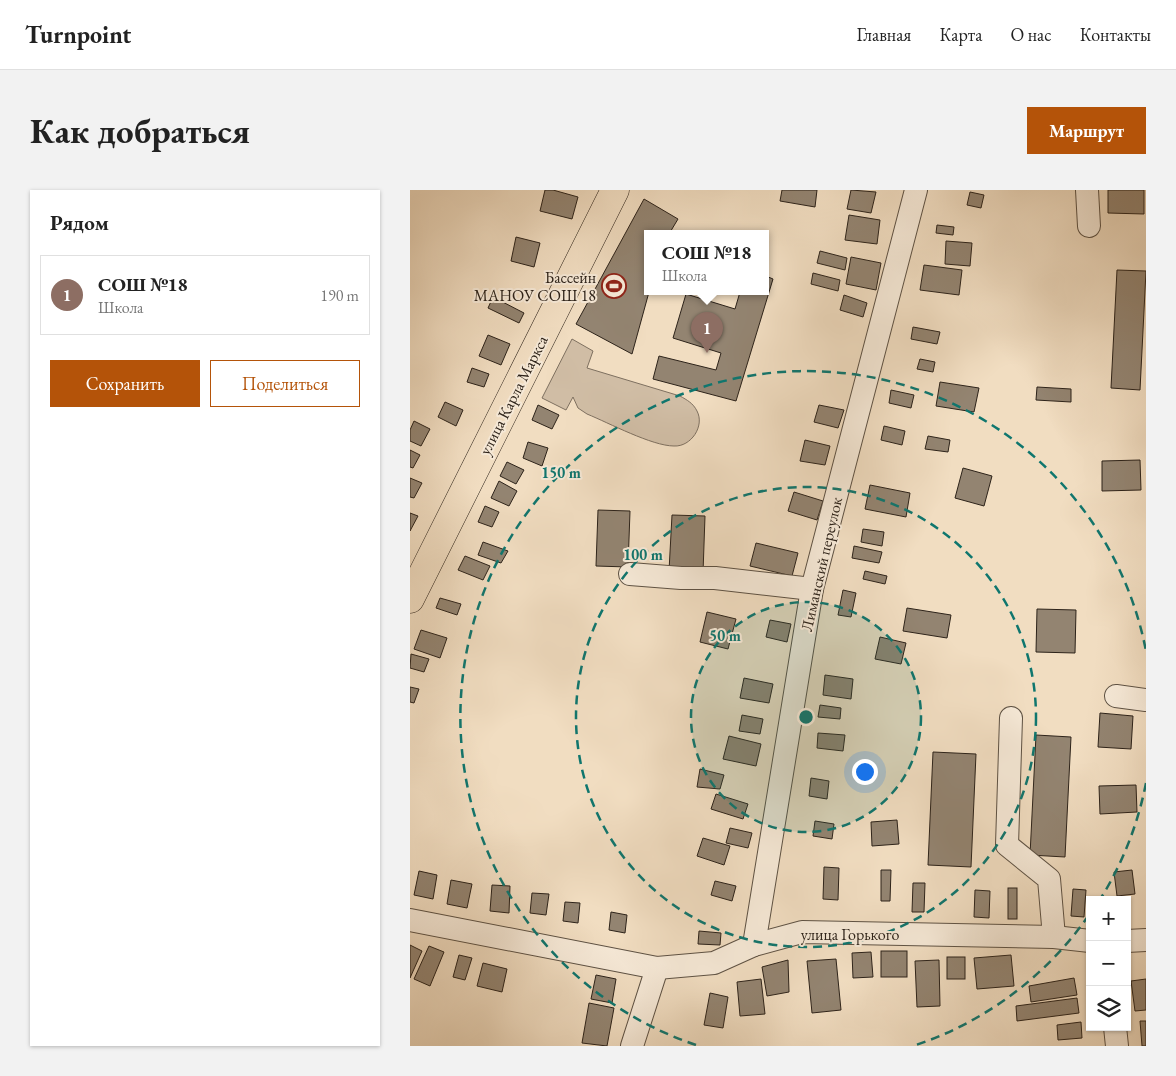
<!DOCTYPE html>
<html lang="ru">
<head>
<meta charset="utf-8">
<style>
	:root { --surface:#fff; --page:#f2f2f2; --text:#222; --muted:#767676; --line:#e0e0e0; --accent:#b45309 }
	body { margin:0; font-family:"EB Garamond",serif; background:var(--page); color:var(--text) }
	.controls { position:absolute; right:15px; bottom:15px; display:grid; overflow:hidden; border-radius:0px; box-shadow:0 1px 4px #0004 }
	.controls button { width:45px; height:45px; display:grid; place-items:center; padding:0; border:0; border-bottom:1px solid var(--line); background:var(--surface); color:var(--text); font:25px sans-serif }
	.you { position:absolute; left:454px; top:581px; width:18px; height:18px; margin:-12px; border:4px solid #fff; border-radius:50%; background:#1a73e8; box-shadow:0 0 0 8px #1a73e833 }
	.badge { display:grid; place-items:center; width:32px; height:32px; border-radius:50%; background:var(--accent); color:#fff; font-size:16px; font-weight:700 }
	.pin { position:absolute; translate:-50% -41px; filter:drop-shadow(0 1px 2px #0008) }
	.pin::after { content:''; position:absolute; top:26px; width:18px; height:15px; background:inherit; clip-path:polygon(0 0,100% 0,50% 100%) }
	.popup { position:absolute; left:234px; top:40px; width:125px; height:65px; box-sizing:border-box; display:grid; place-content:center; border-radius:0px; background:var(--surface); filter:drop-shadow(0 1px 4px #0005); font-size:16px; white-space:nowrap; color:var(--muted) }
	.popup b { font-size:19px; color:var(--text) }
	.popup::after { content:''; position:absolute; left:50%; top:100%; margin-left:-10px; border:10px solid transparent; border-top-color:var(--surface) }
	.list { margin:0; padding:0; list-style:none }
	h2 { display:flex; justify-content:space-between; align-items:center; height:65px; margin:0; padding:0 20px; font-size:21px }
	h2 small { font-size:16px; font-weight:400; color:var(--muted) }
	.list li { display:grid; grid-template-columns:32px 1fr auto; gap:15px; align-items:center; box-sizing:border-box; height:80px; margin:0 10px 10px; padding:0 10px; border:1px solid var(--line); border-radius:0px }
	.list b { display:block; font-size:19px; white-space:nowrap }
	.list p { margin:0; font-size:16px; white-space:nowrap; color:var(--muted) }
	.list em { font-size:16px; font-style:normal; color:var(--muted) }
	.actions { display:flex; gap:10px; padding:15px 20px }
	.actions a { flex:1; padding:11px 0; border:1px solid var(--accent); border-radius:0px; text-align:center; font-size:18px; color:var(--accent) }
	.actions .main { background:var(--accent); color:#fff }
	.icon { flex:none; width:28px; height:28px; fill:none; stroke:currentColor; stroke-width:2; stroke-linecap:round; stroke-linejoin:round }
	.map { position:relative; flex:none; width:736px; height:856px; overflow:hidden; border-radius:0px }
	header { display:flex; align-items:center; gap:30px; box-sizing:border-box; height:70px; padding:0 25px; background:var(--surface); border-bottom:1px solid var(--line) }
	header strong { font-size:24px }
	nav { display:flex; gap:28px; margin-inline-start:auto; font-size:18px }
	.intro { display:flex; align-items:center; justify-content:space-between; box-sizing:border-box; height:120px; padding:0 30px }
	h1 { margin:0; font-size:35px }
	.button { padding:12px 22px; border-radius:0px; background:var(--accent); color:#fff; font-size:18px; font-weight:700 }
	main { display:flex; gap:30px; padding:0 30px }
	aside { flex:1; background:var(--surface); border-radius:0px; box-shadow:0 1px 4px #0004 }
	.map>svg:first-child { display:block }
	.green { fill:#d0bda5; stroke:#7e7060 }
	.building { fill:#938471; stroke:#2d231a }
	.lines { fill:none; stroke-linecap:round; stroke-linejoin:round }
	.minor-casing { stroke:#5e5244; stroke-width:24 }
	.major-casing { stroke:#2d231a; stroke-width:29 }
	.minor { stroke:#f6e9d7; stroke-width:22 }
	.major { stroke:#f1ddc1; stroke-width:28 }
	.ring { fill:none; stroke:#0f766e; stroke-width:2.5; stroke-dasharray:9 6 }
	.labels { text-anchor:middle; stroke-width:4; stroke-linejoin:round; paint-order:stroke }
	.poi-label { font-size:16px; fill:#2d231a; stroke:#f6e9d7; text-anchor:end }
	.street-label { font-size:16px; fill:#2d231a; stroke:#f6e9d7 }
	.centre { fill:#0f766e; stroke:#f6e9d7; stroke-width:2.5 }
	.ring-label { font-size:15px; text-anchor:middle; font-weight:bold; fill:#0f766e; stroke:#f6e9d7; stroke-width:4; stroke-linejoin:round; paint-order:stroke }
</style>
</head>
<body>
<header>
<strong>Turnpoint</strong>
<nav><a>Главная</a><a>Карта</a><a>О нас</a><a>Контакты</a></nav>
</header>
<div class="intro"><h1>Как добраться</h1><a class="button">Маршрут</a></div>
<main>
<aside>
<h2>Рядом<small></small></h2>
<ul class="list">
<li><span class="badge" style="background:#8d6e63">1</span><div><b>СОШ №18</b><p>Школа</p></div><em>190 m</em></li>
</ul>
<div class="actions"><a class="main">Сохранить</a><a>Поделиться</a></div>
</aside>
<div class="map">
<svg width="736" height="856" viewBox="0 0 736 856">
	<rect width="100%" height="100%" fill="#f1ddc1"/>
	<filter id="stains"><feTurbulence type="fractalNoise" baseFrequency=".004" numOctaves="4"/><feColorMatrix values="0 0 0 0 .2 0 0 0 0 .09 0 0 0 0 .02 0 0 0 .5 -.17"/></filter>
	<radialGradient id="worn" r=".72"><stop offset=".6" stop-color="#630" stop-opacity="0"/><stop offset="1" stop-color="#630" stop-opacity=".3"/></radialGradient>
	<path class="green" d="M162,149L183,161L177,178L270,206C277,210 283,213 287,221C295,236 281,257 264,256C242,256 199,233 177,224L168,218L163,207L156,220L132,208Z"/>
	<g class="building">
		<path d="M135,0H143L168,7L162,29L130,21Z"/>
		<path d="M372,0H407L405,17L370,11Z"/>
		<path d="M441,0L466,2L461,23L437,19Z"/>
		<path d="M698,0H734V24L698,23Z"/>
		<path d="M560,2L574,5L571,18L557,15Z"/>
		<path d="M234,9L268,29L259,44H238L239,102L222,164L166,134Z"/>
		<path d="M439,25L470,30L467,54L435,50Z"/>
		<path d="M527,35L544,37L543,45L526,43Z"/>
		<path d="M106,47L130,53L124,77L101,71Z"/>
		<path d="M536,51L562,53L560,76L535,74Z"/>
		<path d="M410,61L437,68L435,80L407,73Z"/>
		<path d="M441,67L471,73L466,100L436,94Z"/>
		<path d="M514,75L552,80L549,105L510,100Z"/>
		<path d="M707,80L736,81L730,200L701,198Z"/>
		<path d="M403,83L430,90L428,101L401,94Z"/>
		<path d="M356,86L363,89L326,211L243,189L249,166L306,180L311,163L263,148L276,104L325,119L330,102H327H356Z"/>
		<path d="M434,105L457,113L453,127L430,120Z"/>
		<path d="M83,107L114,123L109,133L78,118Z"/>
		<path d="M503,137L530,142L527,154L501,149Z"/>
		<path d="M78,145L100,154L91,175L69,166Z"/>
		<path d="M510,169L525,172L523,182L507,179Z"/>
		<path d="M62,178L79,184L74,197L57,192Z"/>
		<path d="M530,192L569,198L564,222L526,216Z"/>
		<path d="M627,197L661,199V212L626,210Z"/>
		<path d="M481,200L504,205L501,218L479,213Z"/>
		<path d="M35,212L53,220L46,236L28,227Z"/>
		<path d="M128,215L149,225L142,239L122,230Z"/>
		<path d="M409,215L434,220L428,238L404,232Z"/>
		<path d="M4,231L20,239L11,256L0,251V240Z"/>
		<path d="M474,236L495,241L492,255L471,250Z"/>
		<path d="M518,246L540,250L538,262L515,259Z"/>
		<path d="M395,250L420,256L415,275L390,271Z"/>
		<path d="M118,252L138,258L132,276L113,268Z"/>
		<path d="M0,260L10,265L3,278L0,277Z"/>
		<path d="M730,270L731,300L692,301V271Z"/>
		<path d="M97,272L114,280L106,294L90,286Z"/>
		<path d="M553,278L582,286L574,316L545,308Z"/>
		<path d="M0,288L12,293L4,308L0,307Z"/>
		<path d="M89,291L107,301L99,316L81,308Z"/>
		<path d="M460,295L500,303L496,327L455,319Z"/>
		<path d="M384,302L413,311L407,330L378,321Z"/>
		<path d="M75,316L89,322L82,337L68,332Z"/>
		<path d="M188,320L220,321L218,377L186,376Z"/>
		<path d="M0,323L8,326L0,341Z"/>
		<path d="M262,325L295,326L293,383L259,381Z"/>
		<path d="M453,339L474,342L472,356L451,352Z"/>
		<path d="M73,352L98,361L91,373L68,365Z"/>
		<path d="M346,353L388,363L382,386L340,376Z"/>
		<path d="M444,356L472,362L469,373L442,368Z"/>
		<path d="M55,366L80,376L73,390L48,380Z"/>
		<path d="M455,381L477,386L475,394L453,389Z"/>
		<path d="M433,400L446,403L441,427L428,425Z"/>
		<path d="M30,408L51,414L47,425L26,418Z"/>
		<path d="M497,418L541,425L537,448L493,441Z"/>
		<path d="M627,419L666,420L665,463L626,462Z"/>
		<path d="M297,422L326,429L318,459L290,452Z"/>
		<path d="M360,430L381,434L377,452L356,447Z"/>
		<path d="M11,440L37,448L30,468L4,459Z"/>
		<path d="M470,447L496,453L491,474L465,469Z"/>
		<path d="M1,464L19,469L14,482L0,478Z"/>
		<path d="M415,485L443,489L441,509L413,505Z"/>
		<path d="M334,488L363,494L359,513L330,508Z"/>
		<path d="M0,497L9,499L4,513L0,512Z"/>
		<path d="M410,515L431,518L430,529L408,527Z"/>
		<path d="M690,523L723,526L721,559L688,557Z"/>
		<path d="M332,525L353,529L350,544L329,541Z"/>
		<path d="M408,543L435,545L433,561L407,558Z"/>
		<path d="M626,545L661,547L655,667L620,665Z"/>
		<path d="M319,546L351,554L346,576L313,569Z"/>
		<path d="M523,562L566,564L561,677L518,675Z"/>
		<path d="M290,579L314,585L310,599L287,597Z"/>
		<path d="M401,588L419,591L417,609L399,606Z"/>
		<path d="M726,595L727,622L690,624L689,596Z"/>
		<path d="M306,604L338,614L333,629L301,619Z"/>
		<path d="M487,630L489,654L462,656L461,632Z"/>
		<path d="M405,631L424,634L422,649L403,646Z"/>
		<path d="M320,638L342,643L338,658L316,653Z"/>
		<path d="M293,648L320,656L314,675L287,666Z"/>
		<path d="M414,677L429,678L428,710L413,709Z"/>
		<path d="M471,680H481L480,711H471Z"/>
		<path d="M722,680L725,704L707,706L704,682Z"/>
		<path d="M9,681L27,685L23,709L4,705Z"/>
		<path d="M41,690L62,694L57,718L37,714Z"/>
		<path d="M305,691L326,696L322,711L301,705Z"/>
		<path d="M503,693H515L514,722H502Z"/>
		<path d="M82,695L100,696L99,723L80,721Z"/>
		<rect x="598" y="698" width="9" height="31"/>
		<path d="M663,699L676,700L674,727L661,726Z"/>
		<path d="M565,700L580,701L579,728L564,727Z"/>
		<path d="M122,703L139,704L136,725L120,723Z"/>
		<path d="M155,712L170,713L168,733L153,731Z"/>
		<path d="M201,722L217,725L215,743L199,740Z"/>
		<path d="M289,741L311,743L310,755L288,754Z"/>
		<path d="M0,755L12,761L0,788Z"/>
		<path d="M19,756L34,762L20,796L4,789Z"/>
		<rect x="471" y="761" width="26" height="26"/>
		<path d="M461,762L463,787L443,788L442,763Z"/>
		<path d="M49,765L62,768L55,790L43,787Z"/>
		<path d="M601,765L604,796L567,799L564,768Z"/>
		<rect x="537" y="767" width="18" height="22"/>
		<path d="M426,769L431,820L402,823L397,771Z"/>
		<path d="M378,770L379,802L357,806L352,777Z"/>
		<path d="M529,770L530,816L507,817L505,771Z"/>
		<path d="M73,773L97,779L92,802L67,796Z"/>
		<path d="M186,785L206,789L202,813L181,809Z"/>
		<path d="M664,788L667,805L621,812L619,796Z"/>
		<path d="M351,789L355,824L330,826L327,792Z"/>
		<path d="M736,789V820L725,821L721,791Z"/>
		<path d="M300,803L318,807L313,838L294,835Z"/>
		<path d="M667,808L669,823L607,831L606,816Z"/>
		<path d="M179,813L204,818L197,856L172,853Z"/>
		<path d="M730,831H736V856H732Z"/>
		<path d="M671,832L672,848L648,850L647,835Z"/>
	</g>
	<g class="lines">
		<defs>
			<g id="minor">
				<path d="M677,0L679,36"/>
				<path d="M220,384L271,388H305L402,399"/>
				<path d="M706,506L736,510"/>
				<path d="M601,528L597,655L639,689L644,747"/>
				<path d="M0,730L247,778L304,773L344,755L392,742L644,747L680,751"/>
				<path d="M717,751L736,750"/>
				<path d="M344,755L402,399L506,0"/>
				<path d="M705,837L707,856"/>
				<path d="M222,856L247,778"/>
			</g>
			<path id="major" d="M0,409L205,0"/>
		</defs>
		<use href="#minor" class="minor-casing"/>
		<use href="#major" class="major-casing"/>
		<use href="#minor" class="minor"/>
		<use href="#major" class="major"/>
	</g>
	<circle cx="396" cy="527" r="115" fill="#0f766e" fill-opacity=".12"/>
	<g class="ring">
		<circle cx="396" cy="527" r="115"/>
		<circle cx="396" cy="527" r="230"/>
		<path d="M736 593A346 346 0 0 1 691 708M679 725A346 346 0 0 1 506 855M286 855A346 346 0 1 1 736 461"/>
	</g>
	<defs>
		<symbol id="stadium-ring" viewBox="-11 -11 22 22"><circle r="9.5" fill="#f6e9d7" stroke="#8f2418" stroke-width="1.5"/><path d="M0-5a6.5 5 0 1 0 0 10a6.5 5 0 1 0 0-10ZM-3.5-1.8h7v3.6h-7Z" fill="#8f2418"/></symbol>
	</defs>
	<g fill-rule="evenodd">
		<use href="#stadium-ring" x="190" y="82" width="28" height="28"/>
	</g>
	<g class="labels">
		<g class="poi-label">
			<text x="186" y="93">Бассейн<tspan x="186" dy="18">МАНОУ СОШ 18</tspan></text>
		</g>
		<g class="street-label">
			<text transform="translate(103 205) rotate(-63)" y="6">улица Карла Маркса</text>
			<text transform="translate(411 374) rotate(-77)" y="6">Лиманский переулок</text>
			<text x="440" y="750">улица Горького</text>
		</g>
	</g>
	<circle cx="396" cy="527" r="8" class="centre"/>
	<g class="ring-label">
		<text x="151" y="288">150 m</text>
		<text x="233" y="370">100 m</text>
		<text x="315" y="451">50 m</text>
	</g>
	<rect width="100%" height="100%" filter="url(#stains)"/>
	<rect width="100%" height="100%" fill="url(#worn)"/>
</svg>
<div class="controls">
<button>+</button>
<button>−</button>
<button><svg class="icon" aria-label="layers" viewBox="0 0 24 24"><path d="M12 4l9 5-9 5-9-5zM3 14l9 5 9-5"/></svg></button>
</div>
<div class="you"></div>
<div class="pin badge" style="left:297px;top:163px;background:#8d6e63">1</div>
<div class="popup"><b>СОШ №18</b>Школа</div>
</div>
</main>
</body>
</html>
